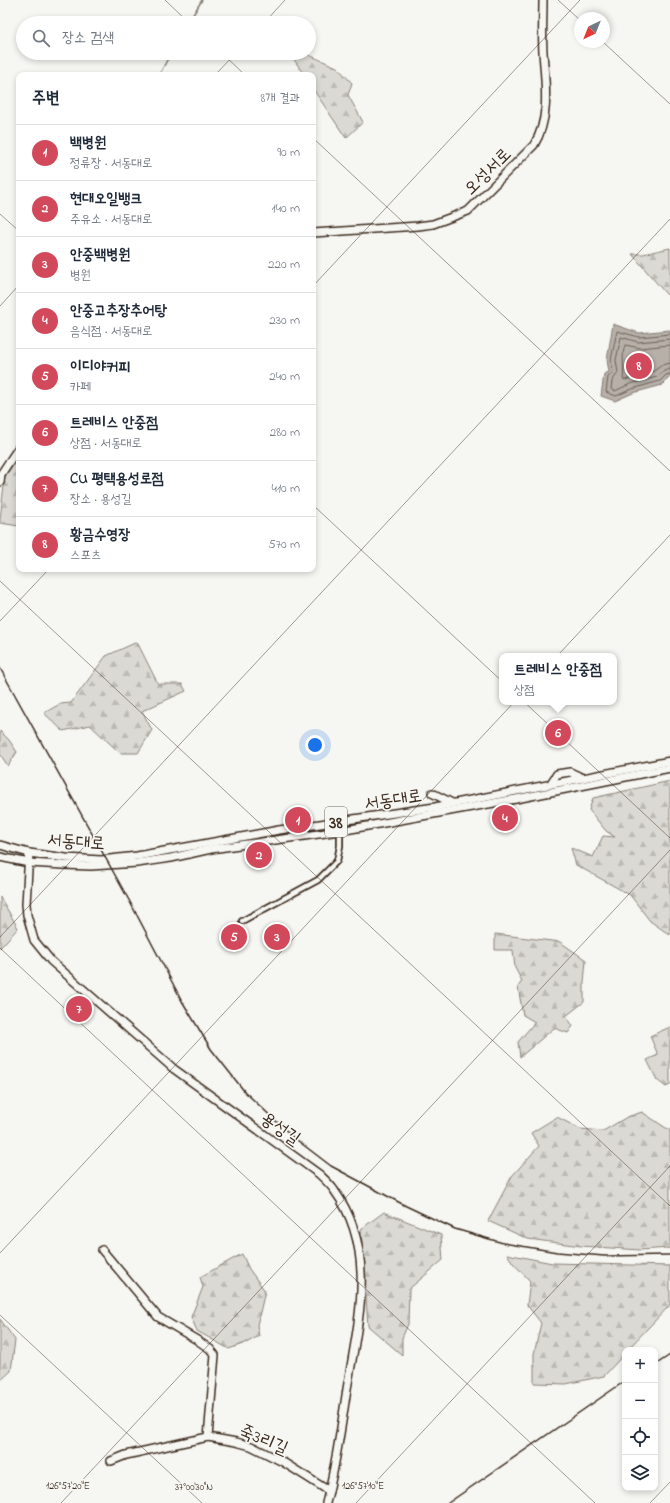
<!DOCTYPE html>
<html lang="ko">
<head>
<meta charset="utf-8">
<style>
	:root { --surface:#fff; --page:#f2f2f3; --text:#1f2937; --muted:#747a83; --line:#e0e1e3; --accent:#d1495b }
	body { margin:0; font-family:"Indie Flower","Poor Story",sans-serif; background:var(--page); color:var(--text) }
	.controls { position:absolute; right:12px; bottom:12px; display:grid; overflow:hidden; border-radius:8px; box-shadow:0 2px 6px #0003 }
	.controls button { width:36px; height:36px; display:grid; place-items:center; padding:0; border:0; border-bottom:1px solid var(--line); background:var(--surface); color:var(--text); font:20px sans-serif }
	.compass { position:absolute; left:574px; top:12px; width:36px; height:36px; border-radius:50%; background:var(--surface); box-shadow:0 2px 6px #0003; rotate:223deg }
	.you { position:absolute; left:315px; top:745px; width:14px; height:14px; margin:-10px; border:3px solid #fff; border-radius:50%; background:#1a73e8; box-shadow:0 0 0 6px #1a73e833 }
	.badge { display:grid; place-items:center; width:26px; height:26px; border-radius:50%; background:var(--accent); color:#fff; font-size:13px; font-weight:700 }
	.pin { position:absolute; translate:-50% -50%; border:2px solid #fff; box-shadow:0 1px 4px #0006 }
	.popup { position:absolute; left:499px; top:653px; width:118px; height:52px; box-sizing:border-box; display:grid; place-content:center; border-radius:8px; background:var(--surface); filter:drop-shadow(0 1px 3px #0005); font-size:13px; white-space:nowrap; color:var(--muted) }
	.popup b { font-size:15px; color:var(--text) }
	.popup::after { content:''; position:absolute; left:50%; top:100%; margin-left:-8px; border:8px solid transparent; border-top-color:var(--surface) }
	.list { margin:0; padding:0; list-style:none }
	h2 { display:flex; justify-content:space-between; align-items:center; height:52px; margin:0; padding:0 16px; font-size:17px }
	h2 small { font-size:13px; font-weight:400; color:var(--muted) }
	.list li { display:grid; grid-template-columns:26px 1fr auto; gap:12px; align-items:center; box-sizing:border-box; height:56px; padding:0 16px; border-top:1px solid var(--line) }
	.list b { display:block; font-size:15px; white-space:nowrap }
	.list p { margin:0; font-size:13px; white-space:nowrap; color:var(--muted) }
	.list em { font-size:13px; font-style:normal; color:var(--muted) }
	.icon { flex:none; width:22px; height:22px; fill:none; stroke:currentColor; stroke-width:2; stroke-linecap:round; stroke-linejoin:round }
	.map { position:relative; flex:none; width:670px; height:1503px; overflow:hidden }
	.search { position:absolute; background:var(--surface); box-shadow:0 2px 6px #0003; left:16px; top:16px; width:300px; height:44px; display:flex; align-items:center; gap:10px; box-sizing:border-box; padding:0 14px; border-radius:22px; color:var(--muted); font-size:15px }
	.panel { position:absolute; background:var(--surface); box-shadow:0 2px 6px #0003; left:16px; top:72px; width:300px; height:500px; border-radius:8px }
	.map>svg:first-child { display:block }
	.forest { fill:url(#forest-firs); stroke:#8a8278 }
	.water { fill:#b6b0a9; stroke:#857a71 }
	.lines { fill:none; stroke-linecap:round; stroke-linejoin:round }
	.shore { stroke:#6c6056; stroke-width:1 }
	.stream { stroke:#857a71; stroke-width:1.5 }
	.street-casing { stroke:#3b2a1e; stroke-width:8 }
	.secondary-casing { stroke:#3b2a1e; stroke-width:10 }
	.primary-casing { stroke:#3b2a1e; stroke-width:10 }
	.street { stroke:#f6f6f2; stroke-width:4.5 }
	.secondary { stroke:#f6f6f2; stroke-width:7 }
	.primary { stroke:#f6f6f2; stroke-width:7 }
	.rail { stroke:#3b2a1e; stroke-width:1.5 }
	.ticks { fill:none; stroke:#3b2a1e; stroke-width:1; stroke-opacity:0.45 }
	.labels { text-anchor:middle; stroke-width:3.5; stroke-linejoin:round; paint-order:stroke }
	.shield { fill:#f6f6f2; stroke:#73675e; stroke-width:1 }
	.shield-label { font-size:17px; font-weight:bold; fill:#3b2a1e }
	.street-label { font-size:18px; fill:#3b2a1e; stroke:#f6f6f2 }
	.ticks-label { font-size:10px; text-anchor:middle; fill:#3b2a1e; stroke:#f6f6f2; stroke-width:3.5; stroke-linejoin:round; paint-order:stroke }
</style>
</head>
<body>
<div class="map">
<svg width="670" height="1503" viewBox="0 0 670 1503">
	<defs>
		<pattern id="forest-firs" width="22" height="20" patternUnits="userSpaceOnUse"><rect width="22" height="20" fill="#dad9d3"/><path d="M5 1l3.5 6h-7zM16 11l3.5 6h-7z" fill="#bcbab5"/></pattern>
	</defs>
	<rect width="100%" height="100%" fill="#f6f6f2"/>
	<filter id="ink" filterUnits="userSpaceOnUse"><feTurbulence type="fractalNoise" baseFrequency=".025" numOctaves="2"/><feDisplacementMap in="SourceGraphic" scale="8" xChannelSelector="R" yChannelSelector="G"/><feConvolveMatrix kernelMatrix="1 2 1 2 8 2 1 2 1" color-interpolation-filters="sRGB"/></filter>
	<g filter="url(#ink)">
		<g class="forest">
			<path d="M290,53H304L337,67L352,83L348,95L363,122L346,138L313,89V75H304Z"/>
			<path d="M670,248V296L666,294L632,254H643Z"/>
			<path d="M19,457V526L0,523V519L5,476Z"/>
			<path d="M137,642L158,684H182L186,691L142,711L152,730L138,753H120L90,725L63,731L44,713L60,704L71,703L106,656Z"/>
			<path d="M0,731L9,740L17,752L8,766L0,754Z"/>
			<path d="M670,781V935L650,921L630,895L576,865L571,848L593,857L603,836L615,837L606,831L589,810L593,798Z"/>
			<path d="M0,897L18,928L0,948Z"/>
			<path d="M495,934L560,942L586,960L584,983V1002L566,1016L573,1026L568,1033L554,1028L520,1057L518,1042L535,1022L523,1015L518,987L522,981L515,968L513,950H495Z"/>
			<path d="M670,1027V1085L666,1087L657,1080L647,1060L658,1055L650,1036Z"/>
			<path d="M642,1112L666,1128L670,1129V1248L640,1250L581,1246L528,1239L488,1221L512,1176L539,1146L531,1133L557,1117L580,1129L603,1131L627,1117Z"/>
			<path d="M384,1212L441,1235L443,1260L409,1289L408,1324L402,1338V1355L368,1326L361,1229Z"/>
			<path d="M242,1254L249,1269L265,1291L257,1325L259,1336L248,1342L229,1349L197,1331L191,1317L203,1287L200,1277Z"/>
			<path d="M507,1254L552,1263L670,1266V1305L627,1350H625V1353L604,1376L566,1384L534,1383V1354L541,1323L527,1305L530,1281L513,1263Z"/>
			<path d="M0,1319L15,1340L11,1371L0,1381Z"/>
		</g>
		<path class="water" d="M613,324L639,333L670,330V377L662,385L633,393L615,401L601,396L604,374L609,372L607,360Z"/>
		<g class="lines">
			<g class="shore">
				<path d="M670,334L639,337L617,331L611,360L613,372L608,377L606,392L616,396L632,389L660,381L666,375L670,374"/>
				<path d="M670,339L638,342L621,337L616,360L618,373L612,381L611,389L615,391L630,384L657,377L664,371L670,369"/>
				<path d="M670,345L640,348L625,345C621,357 625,367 623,379L625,380L654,371L662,365L670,363"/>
			</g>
			<g class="stream">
				<path d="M188,23L202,0"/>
				<path d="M159,75L171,53"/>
			</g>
			<defs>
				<path id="street" d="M242,921L318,880L337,861L340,846V831L337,821"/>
				<g id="secondary">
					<path d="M313,233L418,226L433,224L468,211L534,145C551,117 545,83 543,52C542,35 543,17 543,0"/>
					<path d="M0,482L1,474L19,447"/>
					<path d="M29,853L26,904L27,915L34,940L51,961L174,1069L319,1174C324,1179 330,1184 334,1190C378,1250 358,1322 347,1389C341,1427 336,1466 326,1503"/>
					<path d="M102,1250L158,1317L197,1340L210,1349L215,1355L208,1437"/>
					<path d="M111,1461L126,1455L208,1437L236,1442L251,1446L283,1462L329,1491"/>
				</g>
				<g id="primary">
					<path d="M551,783L557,774L570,772L583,778"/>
					<path d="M432,793L452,803"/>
					<path d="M0,845L29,853L66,858L101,860L137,856L279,830L435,807L670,761"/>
					<path d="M0,857L29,863L63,865L91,866L137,863L171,858L211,849L340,831L516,799L670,768"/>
				</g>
			</defs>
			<use href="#street" class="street-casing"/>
			<use href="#secondary" class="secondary-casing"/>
			<use href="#primary" class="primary-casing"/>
			<use href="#street" class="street"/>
			<use href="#secondary" class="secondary"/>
			<use href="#primary" class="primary"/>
			<g class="rail">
				<path d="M0,668L130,902L182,1001L211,1049L245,1092L293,1137L331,1166L406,1206L455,1229L503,1243L557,1252L604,1256L670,1255"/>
				<path d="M655,1365L670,1355"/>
				<path d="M448,1503L625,1381"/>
			</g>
		</g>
	</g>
	<path class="ticks" d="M165,0L189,23M558,0L580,20M264,23L285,0M603,42L670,104M222,53L245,75M215,75L236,53M313,138L670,471M0,214L19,231M313,286L580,0M0,306L19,285M313,505L670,838M0,581L670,1206M0,621L49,569M0,937L670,219M0,948L595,1503M0,1253L670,535M0,1315L202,1503M61,1503L670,850M356,1503L670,1166M650,1503L670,1482"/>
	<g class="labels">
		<rect class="shield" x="325" y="807" width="22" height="30" rx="3"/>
		<g class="shield-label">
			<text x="336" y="828">38</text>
		</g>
		<g class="street-label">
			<text transform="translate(487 171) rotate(-45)" y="6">오성서로</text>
			<text transform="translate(393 799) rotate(-9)" y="6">서동대로</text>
			<text transform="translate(76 841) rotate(4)" y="6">서동대로</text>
			<text transform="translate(281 1128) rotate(35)" y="6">용성길</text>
			<text transform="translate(264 1439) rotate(23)" y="6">죽3리길</text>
		</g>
	</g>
	<g class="ticks-label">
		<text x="68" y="1489">126°57'20"E</text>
		<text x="363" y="1489">126°57'10"E</text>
		<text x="194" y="1490">37°00'30"N</text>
	</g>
</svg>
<div class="controls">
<button>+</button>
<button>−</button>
<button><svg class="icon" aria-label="locate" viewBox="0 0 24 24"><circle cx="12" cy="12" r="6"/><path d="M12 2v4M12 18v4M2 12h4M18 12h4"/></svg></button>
<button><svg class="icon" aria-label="layers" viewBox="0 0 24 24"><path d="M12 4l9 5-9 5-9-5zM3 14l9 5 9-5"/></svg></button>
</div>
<svg class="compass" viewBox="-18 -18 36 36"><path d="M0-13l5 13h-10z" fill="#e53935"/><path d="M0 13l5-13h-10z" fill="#747a83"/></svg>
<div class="you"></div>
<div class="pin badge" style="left:298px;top:820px">1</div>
<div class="pin badge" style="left:259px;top:855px">2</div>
<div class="pin badge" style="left:277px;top:937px">3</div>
<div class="pin badge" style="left:505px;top:818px">4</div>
<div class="pin badge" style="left:234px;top:937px">5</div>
<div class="pin badge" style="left:558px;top:733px">6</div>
<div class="popup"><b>트레비스 안중점</b>상점</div>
<div class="pin badge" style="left:79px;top:1009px">7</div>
<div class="pin badge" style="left:639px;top:366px">8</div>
<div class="search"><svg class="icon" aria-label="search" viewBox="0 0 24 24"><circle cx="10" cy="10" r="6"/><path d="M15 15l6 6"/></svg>장소 검색</div>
<section class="panel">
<h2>주변<small>8개 결과</small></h2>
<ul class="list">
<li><span class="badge">1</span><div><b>백병원</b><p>정류장 · 서동대로</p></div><em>90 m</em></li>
<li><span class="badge">2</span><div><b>현대오일뱅크</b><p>주유소 · 서동대로</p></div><em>140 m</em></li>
<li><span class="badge">3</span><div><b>안중백병원</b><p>병원</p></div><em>220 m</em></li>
<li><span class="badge">4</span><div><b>안중고추장추어탕</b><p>음식점 · 서동대로</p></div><em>230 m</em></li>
<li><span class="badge">5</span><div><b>이디야커피</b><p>카페</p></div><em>240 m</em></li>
<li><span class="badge">6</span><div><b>트레비스 안중점</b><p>상점 · 서동대로</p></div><em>280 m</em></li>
<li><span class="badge">7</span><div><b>CU 평택용성로점</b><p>장소 · 용성길</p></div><em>410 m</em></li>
<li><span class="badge">8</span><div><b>황금수영장</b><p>스포츠</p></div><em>570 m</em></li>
</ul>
</section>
</div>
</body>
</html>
